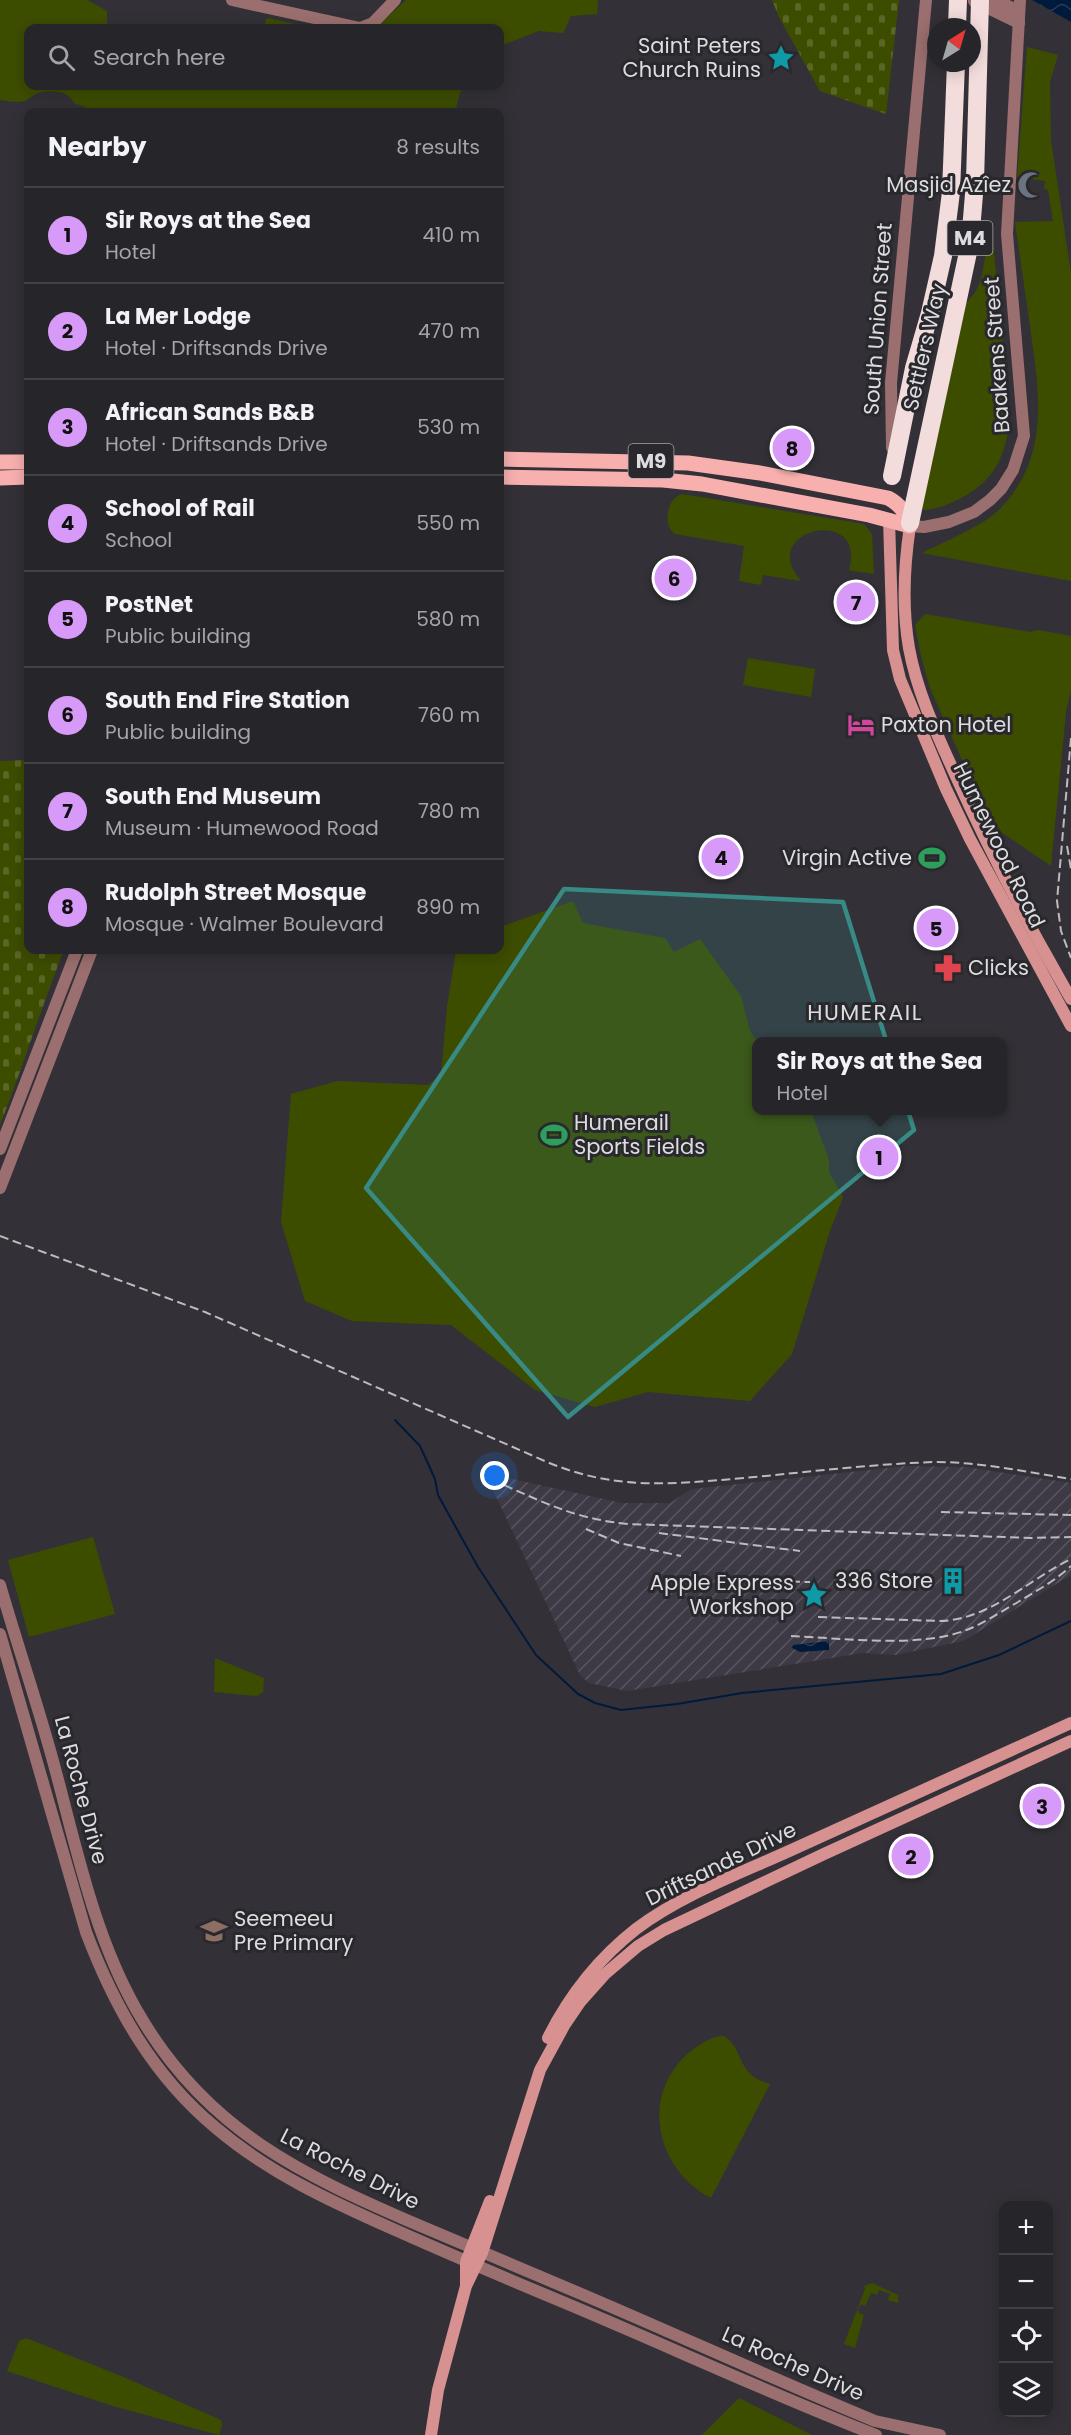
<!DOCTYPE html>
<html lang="en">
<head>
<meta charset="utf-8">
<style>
	:root { --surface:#262529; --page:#2e2d31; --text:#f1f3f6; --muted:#a4a5a8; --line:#424246; --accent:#d89af8 }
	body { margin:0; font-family:Poppins,sans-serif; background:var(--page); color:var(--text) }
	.controls { position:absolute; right:18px; bottom:18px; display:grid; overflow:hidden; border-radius:12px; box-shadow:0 3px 15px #0003 }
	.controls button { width:54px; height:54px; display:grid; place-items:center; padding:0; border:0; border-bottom:2px solid var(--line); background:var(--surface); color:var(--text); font:30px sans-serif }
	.compass { position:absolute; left:927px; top:18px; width:54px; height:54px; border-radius:50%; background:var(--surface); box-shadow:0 3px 15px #0003; rotate:37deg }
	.you { position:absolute; left:495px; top:1476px; width:21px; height:21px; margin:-15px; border:4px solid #fff; border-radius:50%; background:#1a73e8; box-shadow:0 0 0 9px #1a73e833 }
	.badge { display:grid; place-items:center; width:39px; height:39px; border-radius:50%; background:var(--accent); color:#111; font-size:20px; font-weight:700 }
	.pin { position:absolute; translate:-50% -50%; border:3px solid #fff; box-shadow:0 2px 6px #0006 }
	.popup { position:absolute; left:752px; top:1037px; width:255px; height:78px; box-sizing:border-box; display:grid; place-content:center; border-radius:12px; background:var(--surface); filter:drop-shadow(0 2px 4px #0005); font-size:20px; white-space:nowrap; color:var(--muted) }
	.popup b { font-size:22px; color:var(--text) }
	.popup::after { content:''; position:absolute; left:50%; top:100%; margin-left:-12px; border:12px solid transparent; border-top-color:var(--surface) }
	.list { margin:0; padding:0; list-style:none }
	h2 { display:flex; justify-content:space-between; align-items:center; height:78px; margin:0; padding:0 24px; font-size:26px }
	h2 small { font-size:20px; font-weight:400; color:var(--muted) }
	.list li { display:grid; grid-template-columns:39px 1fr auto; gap:18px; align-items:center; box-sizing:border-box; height:96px; padding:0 24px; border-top:2px solid var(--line) }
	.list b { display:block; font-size:22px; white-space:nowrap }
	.list p { margin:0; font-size:20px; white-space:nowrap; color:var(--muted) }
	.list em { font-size:20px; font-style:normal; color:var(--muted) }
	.icon { flex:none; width:33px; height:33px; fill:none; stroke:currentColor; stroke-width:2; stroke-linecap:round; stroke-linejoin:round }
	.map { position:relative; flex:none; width:1071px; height:2435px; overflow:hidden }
	.search { position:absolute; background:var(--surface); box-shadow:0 3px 15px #0003; left:24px; top:24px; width:480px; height:66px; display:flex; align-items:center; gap:15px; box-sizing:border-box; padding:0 21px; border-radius:12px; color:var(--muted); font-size:22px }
	.panel { position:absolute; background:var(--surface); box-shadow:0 3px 15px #0003; left:24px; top:108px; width:480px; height:846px; border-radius:12px }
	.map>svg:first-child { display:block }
	.industrial { fill:url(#industrial-furrows) }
	.green { fill:#3d4d00 }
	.cemetery { fill:url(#cemetery-stones) }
	.water { fill:url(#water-waves) }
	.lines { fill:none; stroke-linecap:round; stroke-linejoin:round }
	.stream { stroke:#001a3b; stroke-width:2 }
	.tertiary { stroke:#9b6f6f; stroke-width:12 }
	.secondary { stroke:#d69190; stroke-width:12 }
	.primary { stroke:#f8b0af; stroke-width:15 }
	.motorway { stroke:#f3dddc; stroke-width:18 }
	.rail { stroke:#bcbbbe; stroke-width:2; stroke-dasharray:9 4.5; stroke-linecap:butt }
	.marked { fill:#388a85; fill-opacity:0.2; stroke:#388a85; stroke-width:4.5; stroke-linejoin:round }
	.labels { text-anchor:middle; stroke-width:6; stroke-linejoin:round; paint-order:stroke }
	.shield { fill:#29282d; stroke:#a7a6aa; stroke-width:1.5 }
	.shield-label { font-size:20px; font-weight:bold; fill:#dddcdf }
	.poi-label { font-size:21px; fill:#dddcdf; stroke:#29282d; text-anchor:end }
	.street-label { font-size:21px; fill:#dddcdf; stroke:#29282d }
	.neighbourhood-label { font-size:22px; letter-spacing:1.5px; fill:#dddcdf; stroke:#29282d }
</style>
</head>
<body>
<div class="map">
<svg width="1071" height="2435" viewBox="0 0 1071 2435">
	<defs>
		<pattern id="industrial-furrows" width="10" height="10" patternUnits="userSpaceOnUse" patternTransform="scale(1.5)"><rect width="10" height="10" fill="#3d3a45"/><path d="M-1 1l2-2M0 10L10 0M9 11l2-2" fill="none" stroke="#59565f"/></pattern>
		<pattern id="cemetery-stones" width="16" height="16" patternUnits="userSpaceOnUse" patternTransform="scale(1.5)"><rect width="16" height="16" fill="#3d4d00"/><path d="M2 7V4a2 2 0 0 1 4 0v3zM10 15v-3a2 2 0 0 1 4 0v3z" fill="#596625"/></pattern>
		<pattern id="water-waves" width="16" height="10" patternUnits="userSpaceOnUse" patternTransform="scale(1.5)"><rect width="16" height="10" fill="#001a3b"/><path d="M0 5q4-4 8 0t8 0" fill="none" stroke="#253b57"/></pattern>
	</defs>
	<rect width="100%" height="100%" fill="#333137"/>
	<path class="industrial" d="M906,1466L966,1467L1071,1483V1575L963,1641L895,1655L863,1653L627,1691L589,1683L580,1675L485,1473L622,1503H670L691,1489Z"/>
	<g class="green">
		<path d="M0,0H87L107,11V28H28V86H180L202,90L214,86H462L455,112H98L74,103C68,90 50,89 36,94C32,95 28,100 24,101C18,103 7,101 0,100Z"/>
		<path d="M406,0H598L597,14L571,16L563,33L539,31L500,46V28H378L382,22Z"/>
		<path d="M267,18L314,28H263Z"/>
		<path d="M1027,47L1058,55L1050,82L1051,141L1071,273V581L922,553C944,542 985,525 1001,508C1051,455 1039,392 1030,326C1025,291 1020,257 1015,222L1053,221L1048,190L1044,189L1045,181L1017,177Z"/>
		<path d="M993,242L1009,413C1009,451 995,481 961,498C950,504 937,509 925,510L922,509L966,303C991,280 977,260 993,242Z"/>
		<path d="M682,494L864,524L872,534L874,574L849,570C868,504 755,529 801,581L763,575L761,585L739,581L744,546L675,534C662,525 667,498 682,494Z"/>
		<path d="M925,614L1030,632L1038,630L1071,636V690L1066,712L1051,866L991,825L930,688L921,656L915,625Z"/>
		<path d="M748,658L815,669L811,697L743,685Z"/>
		<path d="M573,901L583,923L665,938L674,952L700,939L741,996L750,1031L757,1041L756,1110L811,1111L829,1160V1172L843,1197L830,1231L792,1354L750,1401L648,1392L595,1407L535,1390L451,1325L352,1321L305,1301L281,1222L291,1094L337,1081L428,1085L441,1074L447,1007L456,950H500V927Z"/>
		<path d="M93,1537L115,1614L29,1637L8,1560Z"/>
		<path d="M215,1658L264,1678L263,1692L257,1696L214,1692Z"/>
		<path d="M724,2036C745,2049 735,2075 770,2084L711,2198C655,2169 639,2093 691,2051C700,2044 712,2036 724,2036Z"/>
		<path d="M872,2283L898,2295V2303L888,2300L890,2294L879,2290L877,2295L871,2293L865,2306L861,2304L858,2310L859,2313L864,2315L855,2348L844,2344L865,2289L864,2286Z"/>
		<path d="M26,2338L121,2376L221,2420L222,2425L219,2435L113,2406L7,2371L19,2341Z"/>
		<path d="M739,2398L812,2435H702Z"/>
	</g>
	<g class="cemetery">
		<path d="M772,0H899L886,114L820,91L779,17Z"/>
		<path d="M28,760V950H64C41,1008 23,1067 0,1125V761Z"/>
	</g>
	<g class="water">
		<path d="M1032,0H1071V22Z"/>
		<path d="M829,1641V1650L800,1652L792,1648L793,1645Z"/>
	</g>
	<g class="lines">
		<path class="stream" d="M395,1420L420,1446L435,1479L438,1495L459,1533L478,1567L536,1655L578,1694L595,1703L621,1710L677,1704L742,1693L941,1674L999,1655L1071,1621"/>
		<g class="tertiary">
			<path d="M232,0L360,28L373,23L395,0"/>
			<path d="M995,0L1019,11"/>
			<path d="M974,1L1019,23"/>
			<path d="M892,448L891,383L926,0"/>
			<path d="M910,526L924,527L949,522L974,512L990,500L1001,489L1013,470L1024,436L1007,234L1020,0"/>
			<path d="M0,1149L77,950"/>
			<path d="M0,1188L92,950"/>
			<path d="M0,1585C17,1644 37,1702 53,1761C76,1845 93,1933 136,2009C204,2130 302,2175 423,2227C477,2250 531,2273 586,2296C682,2337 778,2381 875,2421L940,2435"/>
			<path d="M0,1634L86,1932C115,2008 153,2076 216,2128C269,2173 330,2201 393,2229C447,2253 503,2277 558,2300C664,2344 768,2393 876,2435"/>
		</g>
		<g class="secondary">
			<path d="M889,519L893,650L900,679L946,789L970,839L1071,1026"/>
			<path d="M910,526C904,566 902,608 909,648C917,692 936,732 954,772C989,850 1028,925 1071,999"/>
			<path d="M548,2038C569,1996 599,1958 636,1929C684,1893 744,1872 798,1847C889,1806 980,1765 1071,1723"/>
			<path d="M466,2284V2262L490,2201"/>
			<path d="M431,2435L438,2390L466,2286L482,2253L540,2070L565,2024L580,2002L605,1974L638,1946L664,1930L824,1854L1071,1741"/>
		</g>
		<g class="primary">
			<path d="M500,459L688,463L760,473L888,498C898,503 909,515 910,526L869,515L702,484L663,480L500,477"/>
			<path d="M0,462H28"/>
			<path d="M0,478L28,477"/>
		</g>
		<g class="motorway">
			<path d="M957,27L958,0"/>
			<path d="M892,476L914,368L930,313L943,256L951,192L956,63"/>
			<path d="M910,523L970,243L975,182L980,0"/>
		</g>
		<g class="rail">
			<path d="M1071,738L1057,901L1061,931L1071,958"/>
			<path d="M1067,846L1071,869"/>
			<path d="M0,1236L205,1312L547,1462C617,1491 671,1484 744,1478C808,1472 872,1464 935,1462C981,1462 1026,1472 1071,1479"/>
			<path d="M504,1485C549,1505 578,1519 628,1524L1031,1538L1071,1537"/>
			<path d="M941,1512L1071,1515"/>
			<path d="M586,1529L619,1543L681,1556"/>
			<path d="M659,1533L800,1551"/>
			<path d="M764,1581L810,1582"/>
			<path d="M818,1617L940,1621C989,1620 1028,1580 1071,1559"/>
			<path d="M791,1636C843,1638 922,1649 969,1629C986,1622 1002,1611 1018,1602C1036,1591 1055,1581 1071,1566"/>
		</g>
	</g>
	<path class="marked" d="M564,889L843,902L914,1130L568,1417L366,1188Z"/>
	<defs>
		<symbol id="sight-bare" viewBox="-9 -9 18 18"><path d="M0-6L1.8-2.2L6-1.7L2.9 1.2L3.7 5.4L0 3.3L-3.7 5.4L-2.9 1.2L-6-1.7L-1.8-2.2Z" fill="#0f9aa8" stroke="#29282d" stroke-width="2.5" paint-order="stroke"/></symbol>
		<symbol id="mosque-bare" viewBox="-9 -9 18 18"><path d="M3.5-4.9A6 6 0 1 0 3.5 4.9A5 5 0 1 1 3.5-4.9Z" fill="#6b7280" stroke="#29282d" stroke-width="2.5" paint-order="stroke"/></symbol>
		<symbol id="hotel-bare" viewBox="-9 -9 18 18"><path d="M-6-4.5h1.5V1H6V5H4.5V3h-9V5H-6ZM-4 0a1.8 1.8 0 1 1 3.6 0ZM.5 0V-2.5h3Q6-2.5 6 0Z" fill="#d1479c" stroke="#29282d" stroke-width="2.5" paint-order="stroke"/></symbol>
		<symbol id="stadium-bare" viewBox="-9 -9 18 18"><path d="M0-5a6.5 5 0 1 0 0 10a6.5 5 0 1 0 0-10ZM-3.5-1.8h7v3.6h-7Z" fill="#2e9e5b" stroke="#29282d" stroke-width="2.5" paint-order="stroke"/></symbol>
		<symbol id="pharmacy-bare" viewBox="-9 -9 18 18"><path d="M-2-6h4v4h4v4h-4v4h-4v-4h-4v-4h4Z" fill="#e0444e" stroke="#29282d" stroke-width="2.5" paint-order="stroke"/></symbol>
		<symbol id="building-bare" viewBox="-9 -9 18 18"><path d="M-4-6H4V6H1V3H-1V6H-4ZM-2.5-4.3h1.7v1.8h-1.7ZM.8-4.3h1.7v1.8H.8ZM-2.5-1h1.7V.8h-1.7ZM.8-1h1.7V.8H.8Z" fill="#0f9aa8" stroke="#29282d" stroke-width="2.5" paint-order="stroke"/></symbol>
		<symbol id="school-bare" viewBox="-9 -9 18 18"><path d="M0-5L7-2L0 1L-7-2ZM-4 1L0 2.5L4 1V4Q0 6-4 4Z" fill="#8d6e63" stroke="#29282d" stroke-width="2.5" paint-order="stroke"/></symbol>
	</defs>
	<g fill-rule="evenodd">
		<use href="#sight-bare" x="762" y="39" width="38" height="38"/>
		<use href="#mosque-bare" x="1012" y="166" width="38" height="38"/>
		<use href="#hotel-bare" x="842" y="706" width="38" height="38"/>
		<use href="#stadium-bare" x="913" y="839" width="38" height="38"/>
		<use href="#pharmacy-bare" x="929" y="949" width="38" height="38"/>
		<use href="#stadium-bare" x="535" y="1116" width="38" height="38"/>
		<use href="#building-bare" x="934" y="1562" width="38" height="38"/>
		<use href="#sight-bare" x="795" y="1576" width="38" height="38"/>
		<use href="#school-bare" x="195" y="1912" width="38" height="38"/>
	</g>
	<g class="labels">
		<g class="shield">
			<rect x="947.5" y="221" width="45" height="34" rx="4.5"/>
			<rect x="628.5" y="444" width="45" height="34" rx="4.5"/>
		</g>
		<g class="shield-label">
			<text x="970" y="245">M4</text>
			<text x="651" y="468">M9</text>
		</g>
		<g class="poi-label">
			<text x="761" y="53">Saint Peters<tspan x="761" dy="24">Church Ruins</tspan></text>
			<text x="1011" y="192">Masjid Azîez</text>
			<text x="881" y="732" text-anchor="start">Paxton Hotel</text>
			<text x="912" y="865">Virgin Active</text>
			<text x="968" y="975" text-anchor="start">Clicks</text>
			<text x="574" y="1130" text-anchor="start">Humerail<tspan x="574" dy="24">Sports Fields</tspan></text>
			<text x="933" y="1588">336 Store</text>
			<text x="794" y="1590">Apple Express<tspan x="794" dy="24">Workshop</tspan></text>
			<text x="234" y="1926" text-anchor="start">Seemeeu<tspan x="234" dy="24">Pre Primary</tspan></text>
		</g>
		<g class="street-label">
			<text transform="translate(878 319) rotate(-86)" y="7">South Union Street</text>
			<text transform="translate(925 347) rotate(-77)" y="7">Settlers Way</text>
			<text transform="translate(997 355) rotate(-94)" y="7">Baakens Street</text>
			<text transform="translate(999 845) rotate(64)" y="7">Humewood Road</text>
			<text transform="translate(81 1790) rotate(75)" y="7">La Roche Drive</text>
			<text transform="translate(721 1864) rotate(-26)" y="7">Driftsands Drive</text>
			<text transform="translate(350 2169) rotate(27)" y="7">La Roche Drive</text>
			<text transform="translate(793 2364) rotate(24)" y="7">La Roche Drive</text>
		</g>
		<g class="neighbourhood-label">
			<text x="865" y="1020">HUMERAIL</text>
		</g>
	</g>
</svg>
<div class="controls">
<button>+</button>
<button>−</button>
<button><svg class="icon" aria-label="locate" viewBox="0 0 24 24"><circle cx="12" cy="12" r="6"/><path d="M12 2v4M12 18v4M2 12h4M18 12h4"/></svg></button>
<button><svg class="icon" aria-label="layers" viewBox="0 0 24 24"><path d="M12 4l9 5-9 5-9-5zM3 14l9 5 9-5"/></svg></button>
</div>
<svg class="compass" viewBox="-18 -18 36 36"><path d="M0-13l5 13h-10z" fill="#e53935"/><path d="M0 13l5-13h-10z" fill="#a4a5a8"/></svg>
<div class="you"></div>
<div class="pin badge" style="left:879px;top:1157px">1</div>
<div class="popup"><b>Sir Roys at the Sea</b>Hotel</div>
<div class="pin badge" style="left:911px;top:1856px">2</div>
<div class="pin badge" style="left:1042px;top:1806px">3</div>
<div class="pin badge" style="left:721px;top:857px">4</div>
<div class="pin badge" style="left:936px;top:928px">5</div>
<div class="pin badge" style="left:674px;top:578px">6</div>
<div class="pin badge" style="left:856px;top:602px">7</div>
<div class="pin badge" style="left:792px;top:448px">8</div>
<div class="search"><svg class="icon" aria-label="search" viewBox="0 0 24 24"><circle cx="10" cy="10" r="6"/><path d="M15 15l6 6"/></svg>Search here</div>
<section class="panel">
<h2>Nearby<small>8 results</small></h2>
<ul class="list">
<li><span class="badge">1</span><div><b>Sir Roys at the Sea</b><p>Hotel</p></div><em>410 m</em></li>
<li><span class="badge">2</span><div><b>La Mer Lodge</b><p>Hotel · Driftsands Drive</p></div><em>470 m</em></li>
<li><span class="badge">3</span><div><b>African Sands B&amp;B</b><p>Hotel · Driftsands Drive</p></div><em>530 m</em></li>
<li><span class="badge">4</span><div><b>School of Rail</b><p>School</p></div><em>550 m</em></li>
<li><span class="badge">5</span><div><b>PostNet</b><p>Public building</p></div><em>580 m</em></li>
<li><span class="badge">6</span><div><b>South End Fire Station</b><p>Public building</p></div><em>760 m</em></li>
<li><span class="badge">7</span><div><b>South End Museum</b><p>Museum · Humewood Road</p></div><em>780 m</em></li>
<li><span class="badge">8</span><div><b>Rudolph Street Mosque</b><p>Mosque · Walmer Boulevard</p></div><em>890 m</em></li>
</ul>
</section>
</div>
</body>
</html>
